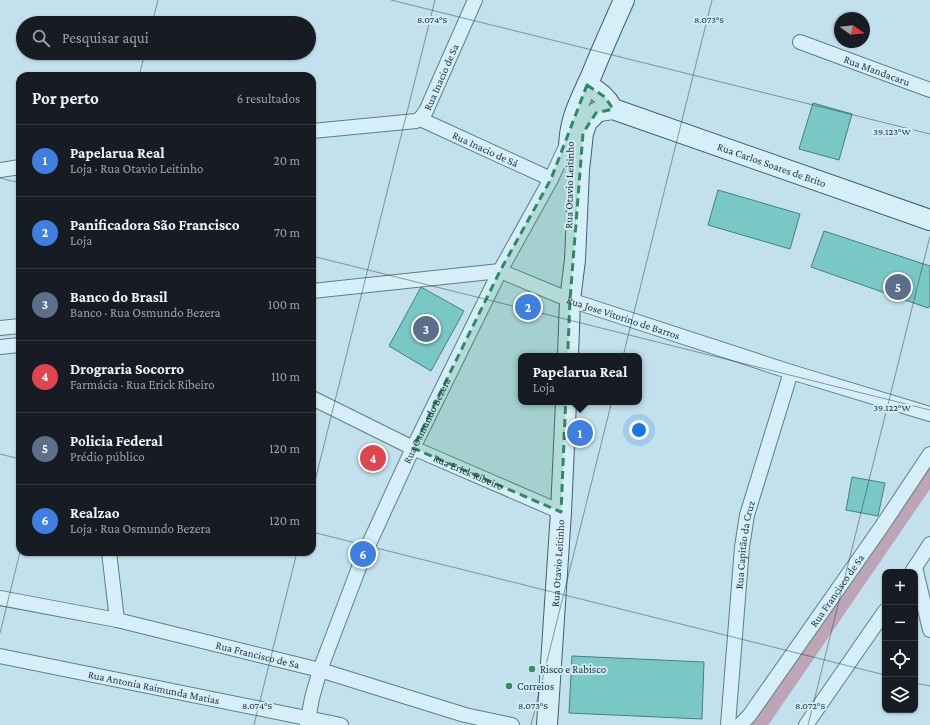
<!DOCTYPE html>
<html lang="pt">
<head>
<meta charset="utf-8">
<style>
	:root { --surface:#171b24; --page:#20242c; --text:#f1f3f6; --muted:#9ea1a6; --line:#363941; --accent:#2d9064 }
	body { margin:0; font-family:"Crimson Pro",serif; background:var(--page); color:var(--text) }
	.controls { position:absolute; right:12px; bottom:12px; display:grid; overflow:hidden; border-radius:8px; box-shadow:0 1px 3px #0004 }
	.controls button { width:36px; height:36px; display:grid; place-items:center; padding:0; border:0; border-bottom:1px solid var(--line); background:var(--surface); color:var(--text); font:20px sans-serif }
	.compass { position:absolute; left:834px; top:12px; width:36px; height:36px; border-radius:50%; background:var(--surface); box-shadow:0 1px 3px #0004; rotate:104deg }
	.you { position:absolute; left:639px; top:430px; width:14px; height:14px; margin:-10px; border:3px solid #fff; border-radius:50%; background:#1a73e8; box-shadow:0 0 0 6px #1a73e833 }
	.badge { display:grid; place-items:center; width:26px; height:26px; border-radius:50%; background:var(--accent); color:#fff; font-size:13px; font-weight:700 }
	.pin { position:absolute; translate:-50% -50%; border:2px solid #fff; box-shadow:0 1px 4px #0006 }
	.popup { position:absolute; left:518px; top:353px; width:124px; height:52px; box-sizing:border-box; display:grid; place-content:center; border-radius:8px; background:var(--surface); filter:drop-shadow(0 1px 3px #0005); font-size:13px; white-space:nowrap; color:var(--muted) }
	.popup b { font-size:15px; color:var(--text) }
	.popup::after { content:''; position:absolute; left:50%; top:100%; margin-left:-8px; border:8px solid transparent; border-top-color:var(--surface) }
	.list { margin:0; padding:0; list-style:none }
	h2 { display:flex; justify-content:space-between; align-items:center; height:52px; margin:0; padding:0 16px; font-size:17px }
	h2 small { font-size:13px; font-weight:400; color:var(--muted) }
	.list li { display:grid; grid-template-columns:26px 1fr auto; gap:12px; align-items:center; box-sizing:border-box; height:72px; padding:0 16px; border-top:1px solid var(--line) }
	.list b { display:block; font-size:15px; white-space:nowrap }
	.list p { margin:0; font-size:13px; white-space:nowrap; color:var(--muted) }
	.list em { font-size:13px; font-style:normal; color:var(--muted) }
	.icon { flex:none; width:22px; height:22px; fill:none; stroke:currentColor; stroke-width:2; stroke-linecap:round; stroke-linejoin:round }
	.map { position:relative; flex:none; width:930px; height:725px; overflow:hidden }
	.search { position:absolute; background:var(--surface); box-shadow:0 1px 3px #0004; left:16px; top:16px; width:300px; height:44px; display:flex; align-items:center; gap:10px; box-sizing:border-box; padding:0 14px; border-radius:22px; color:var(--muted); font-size:15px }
	.panel { position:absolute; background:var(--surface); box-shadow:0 1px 3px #0004; left:16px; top:72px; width:300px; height:484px; border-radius:12px }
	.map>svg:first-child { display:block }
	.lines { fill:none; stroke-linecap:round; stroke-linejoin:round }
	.canal { stroke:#bea4b7; stroke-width:17 }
	.building { fill:#7ac8c6; stroke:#418280 }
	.minor-casing { stroke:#5a8185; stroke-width:16 }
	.secondary-casing { stroke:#3e6466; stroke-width:22 }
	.minor { stroke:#d5eef7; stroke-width:14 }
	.secondary { stroke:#d5eef7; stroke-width:20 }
	.marked { fill:#2c8b62; fill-opacity:0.2; stroke:#2c8b62; stroke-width:3; stroke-dasharray:8 5; stroke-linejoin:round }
	.ticks { fill:none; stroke:#1e3435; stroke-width:1; stroke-opacity:0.45 }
	.poi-dot { fill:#2d9064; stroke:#d1eaf3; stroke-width:1.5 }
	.labels { text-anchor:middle; stroke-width:4; stroke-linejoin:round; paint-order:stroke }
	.street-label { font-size:11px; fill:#1e3435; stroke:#d1eaf3 }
	.poi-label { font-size:11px; fill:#1e3435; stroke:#d1eaf3; text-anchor:start }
	.ticks-label { font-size:10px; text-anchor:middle; fill:#1e3435; stroke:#d1eaf3; stroke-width:4; stroke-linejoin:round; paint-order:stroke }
</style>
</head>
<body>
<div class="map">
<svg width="930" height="725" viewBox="0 0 930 725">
	<rect width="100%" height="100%" fill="#c2e1ec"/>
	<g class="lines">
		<path class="canal" d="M758,725L930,474"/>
	</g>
	<g class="building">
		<path d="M813,103L852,114L839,160L799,149Z"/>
		<path d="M718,190L800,214L790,249L708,225Z"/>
		<path d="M824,231L930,266V306L928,308L811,267Z"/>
		<path d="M421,287L464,311L431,371L389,346Z"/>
		<path d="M852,477L885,483L878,516L846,510Z"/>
		<path d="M572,656L704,662L702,719L569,713Z"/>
	</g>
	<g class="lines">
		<defs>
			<g id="minor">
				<path id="s1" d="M800,42L930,90"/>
				<path id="s2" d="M420,119L551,179"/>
				<path id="s3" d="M312,131L416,121L420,119L426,111L475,0"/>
				<path d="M0,170L20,167"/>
				<path id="s4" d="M312,291L500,271L570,300L791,372L930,414"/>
				<path d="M0,328L20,326"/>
				<path d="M0,347L20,345"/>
				<path id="s5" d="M312,398L413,448L561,512"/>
				<path d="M109,552L117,620"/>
				<path d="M915,567L930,630"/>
				<path d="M912,572L930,544"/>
				<path id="s6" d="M0,598L117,620L320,670L465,715L512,725"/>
				<path id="s7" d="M0,656L341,725"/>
				<path id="s8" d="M307,725L312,698L320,670L363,557L413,448L500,271L551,179L569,140"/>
				<path id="s9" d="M728,725L742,547L747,515L791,372"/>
				<path id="s10" d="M740,725L749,716L882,526L930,454"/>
				<path d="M806,725L885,611"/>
			</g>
			<g id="secondary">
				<path d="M587,85C598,90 607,98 613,109"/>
				<path d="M569,150C569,119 580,101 592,74C602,49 613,25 624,0"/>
				<path id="s11" d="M568,356L570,300L575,260L579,170L583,133L587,122L596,113L600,111L613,109L930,220"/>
				<path id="s12" d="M547,725L561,512L566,402"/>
			</g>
		</defs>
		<use href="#minor" class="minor-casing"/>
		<use href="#secondary" class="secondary-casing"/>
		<use href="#minor" class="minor"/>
		<use href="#secondary" class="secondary"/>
	</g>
	<path class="marked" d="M587,85L605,97L613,109L596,113L583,133L570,300L561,512L413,448L500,271L551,179Z"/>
	<path class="ticks" d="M391,0L930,134M152,23L158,0M139,76L145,53M0,178L20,183M312,256L930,410M0,454L20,459M312,493L435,0M312,532L885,675M0,633L20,552M915,683L930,686M254,725L297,552M531,725L712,0M808,725L930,236"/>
	<g class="poi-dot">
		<circle cx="532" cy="669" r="4"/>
		<circle cx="509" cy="686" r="4"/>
	</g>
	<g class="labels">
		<g class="street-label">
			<text dy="4" stroke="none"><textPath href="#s1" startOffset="82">Rua Mandacaru</textPath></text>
			<text dy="4" stroke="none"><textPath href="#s3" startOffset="156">Rua Inacio de Sa</textPath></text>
			<text dy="4" stroke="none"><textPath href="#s2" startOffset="72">Rua Inacio de Sá</textPath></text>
			<text dy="4" stroke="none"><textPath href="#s11" startOffset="434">Rua Carlos Soares de Brito</textPath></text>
			<text transform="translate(569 185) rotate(-89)" y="4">Rua Otavio Leitinho</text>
			<text dy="4" stroke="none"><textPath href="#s4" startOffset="321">Rua Jose Vitorino de Barros</textPath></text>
			<text dy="4" stroke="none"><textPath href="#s8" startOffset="328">Rua Osmundo Bezera</textPath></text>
			<text dy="4" stroke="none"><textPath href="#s5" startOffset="173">Rua Erick Ribeiro</textPath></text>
			<text dy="4" stroke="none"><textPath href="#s9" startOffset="181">Rua Capitão da Cruz</textPath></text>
			<text dy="4" stroke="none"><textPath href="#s12" startOffset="162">Rua Otavio Leitinho</textPath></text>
			<text dy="4" stroke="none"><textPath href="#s10" startOffset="166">Rua Francisco de Sa</textPath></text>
			<text dy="4" stroke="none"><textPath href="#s6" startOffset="264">Rua Francisco de Sa</textPath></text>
			<text dy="4" stroke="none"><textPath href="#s7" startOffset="157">Rua Antonia Raimunda Matias</textPath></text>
		</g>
		<g class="poi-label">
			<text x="540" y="673">Risco e Rabisco</text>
			<text x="517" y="690">Correios</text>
		</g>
	</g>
	<g class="ticks-label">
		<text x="432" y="23">8.074°S</text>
		<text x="709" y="23">8.073°S</text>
		<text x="892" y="135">39.123°W</text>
		<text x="892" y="411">39.122°W</text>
		<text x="257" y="709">8.074°S</text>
		<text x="533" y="709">8.073°S</text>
		<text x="810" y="709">8.072°S</text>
	</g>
</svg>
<div class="controls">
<button>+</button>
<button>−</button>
<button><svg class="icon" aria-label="locate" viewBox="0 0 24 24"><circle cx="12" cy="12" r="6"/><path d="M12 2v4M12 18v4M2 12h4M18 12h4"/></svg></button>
<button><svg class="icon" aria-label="layers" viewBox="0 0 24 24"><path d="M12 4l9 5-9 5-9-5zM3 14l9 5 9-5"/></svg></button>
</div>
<svg class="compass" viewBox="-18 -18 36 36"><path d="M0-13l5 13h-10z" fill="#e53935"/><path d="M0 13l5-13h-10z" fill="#9ea1a6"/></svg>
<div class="you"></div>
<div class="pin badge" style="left:580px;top:433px;background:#3f7fe0">1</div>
<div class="popup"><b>Papelarua Real</b>Loja</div>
<div class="pin badge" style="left:528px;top:307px;background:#3f7fe0">2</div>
<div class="pin badge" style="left:426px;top:329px;background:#5c6f8a">3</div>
<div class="pin badge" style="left:373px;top:458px;background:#e0444e">4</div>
<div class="pin badge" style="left:898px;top:287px;background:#5c6f8a">5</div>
<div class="pin badge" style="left:363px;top:554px;background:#3f7fe0">6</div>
<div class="search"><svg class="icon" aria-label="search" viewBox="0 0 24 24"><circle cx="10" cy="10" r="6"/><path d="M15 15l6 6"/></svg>Pesquisar aqui</div>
<section class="panel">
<h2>Por perto<small>6 resultados</small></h2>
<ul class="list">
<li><span class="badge" style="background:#3f7fe0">1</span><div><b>Papelarua Real</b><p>Loja · Rua Otavio Leitinho</p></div><em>20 m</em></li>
<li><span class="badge" style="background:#3f7fe0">2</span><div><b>Panificadora São Francisco</b><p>Loja</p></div><em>70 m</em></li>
<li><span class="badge" style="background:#5c6f8a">3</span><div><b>Banco do Brasil</b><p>Banco · Rua Osmundo Bezera</p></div><em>100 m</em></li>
<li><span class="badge" style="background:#e0444e">4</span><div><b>Drograria Socorro</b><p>Farmácia · Rua Erick Ribeiro</p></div><em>110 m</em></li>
<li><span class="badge" style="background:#5c6f8a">5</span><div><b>Policia Federal</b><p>Prédio público</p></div><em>120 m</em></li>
<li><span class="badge" style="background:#3f7fe0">6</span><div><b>Realzao</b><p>Loja · Rua Osmundo Bezera</p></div><em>120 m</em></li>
</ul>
</section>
</div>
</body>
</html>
